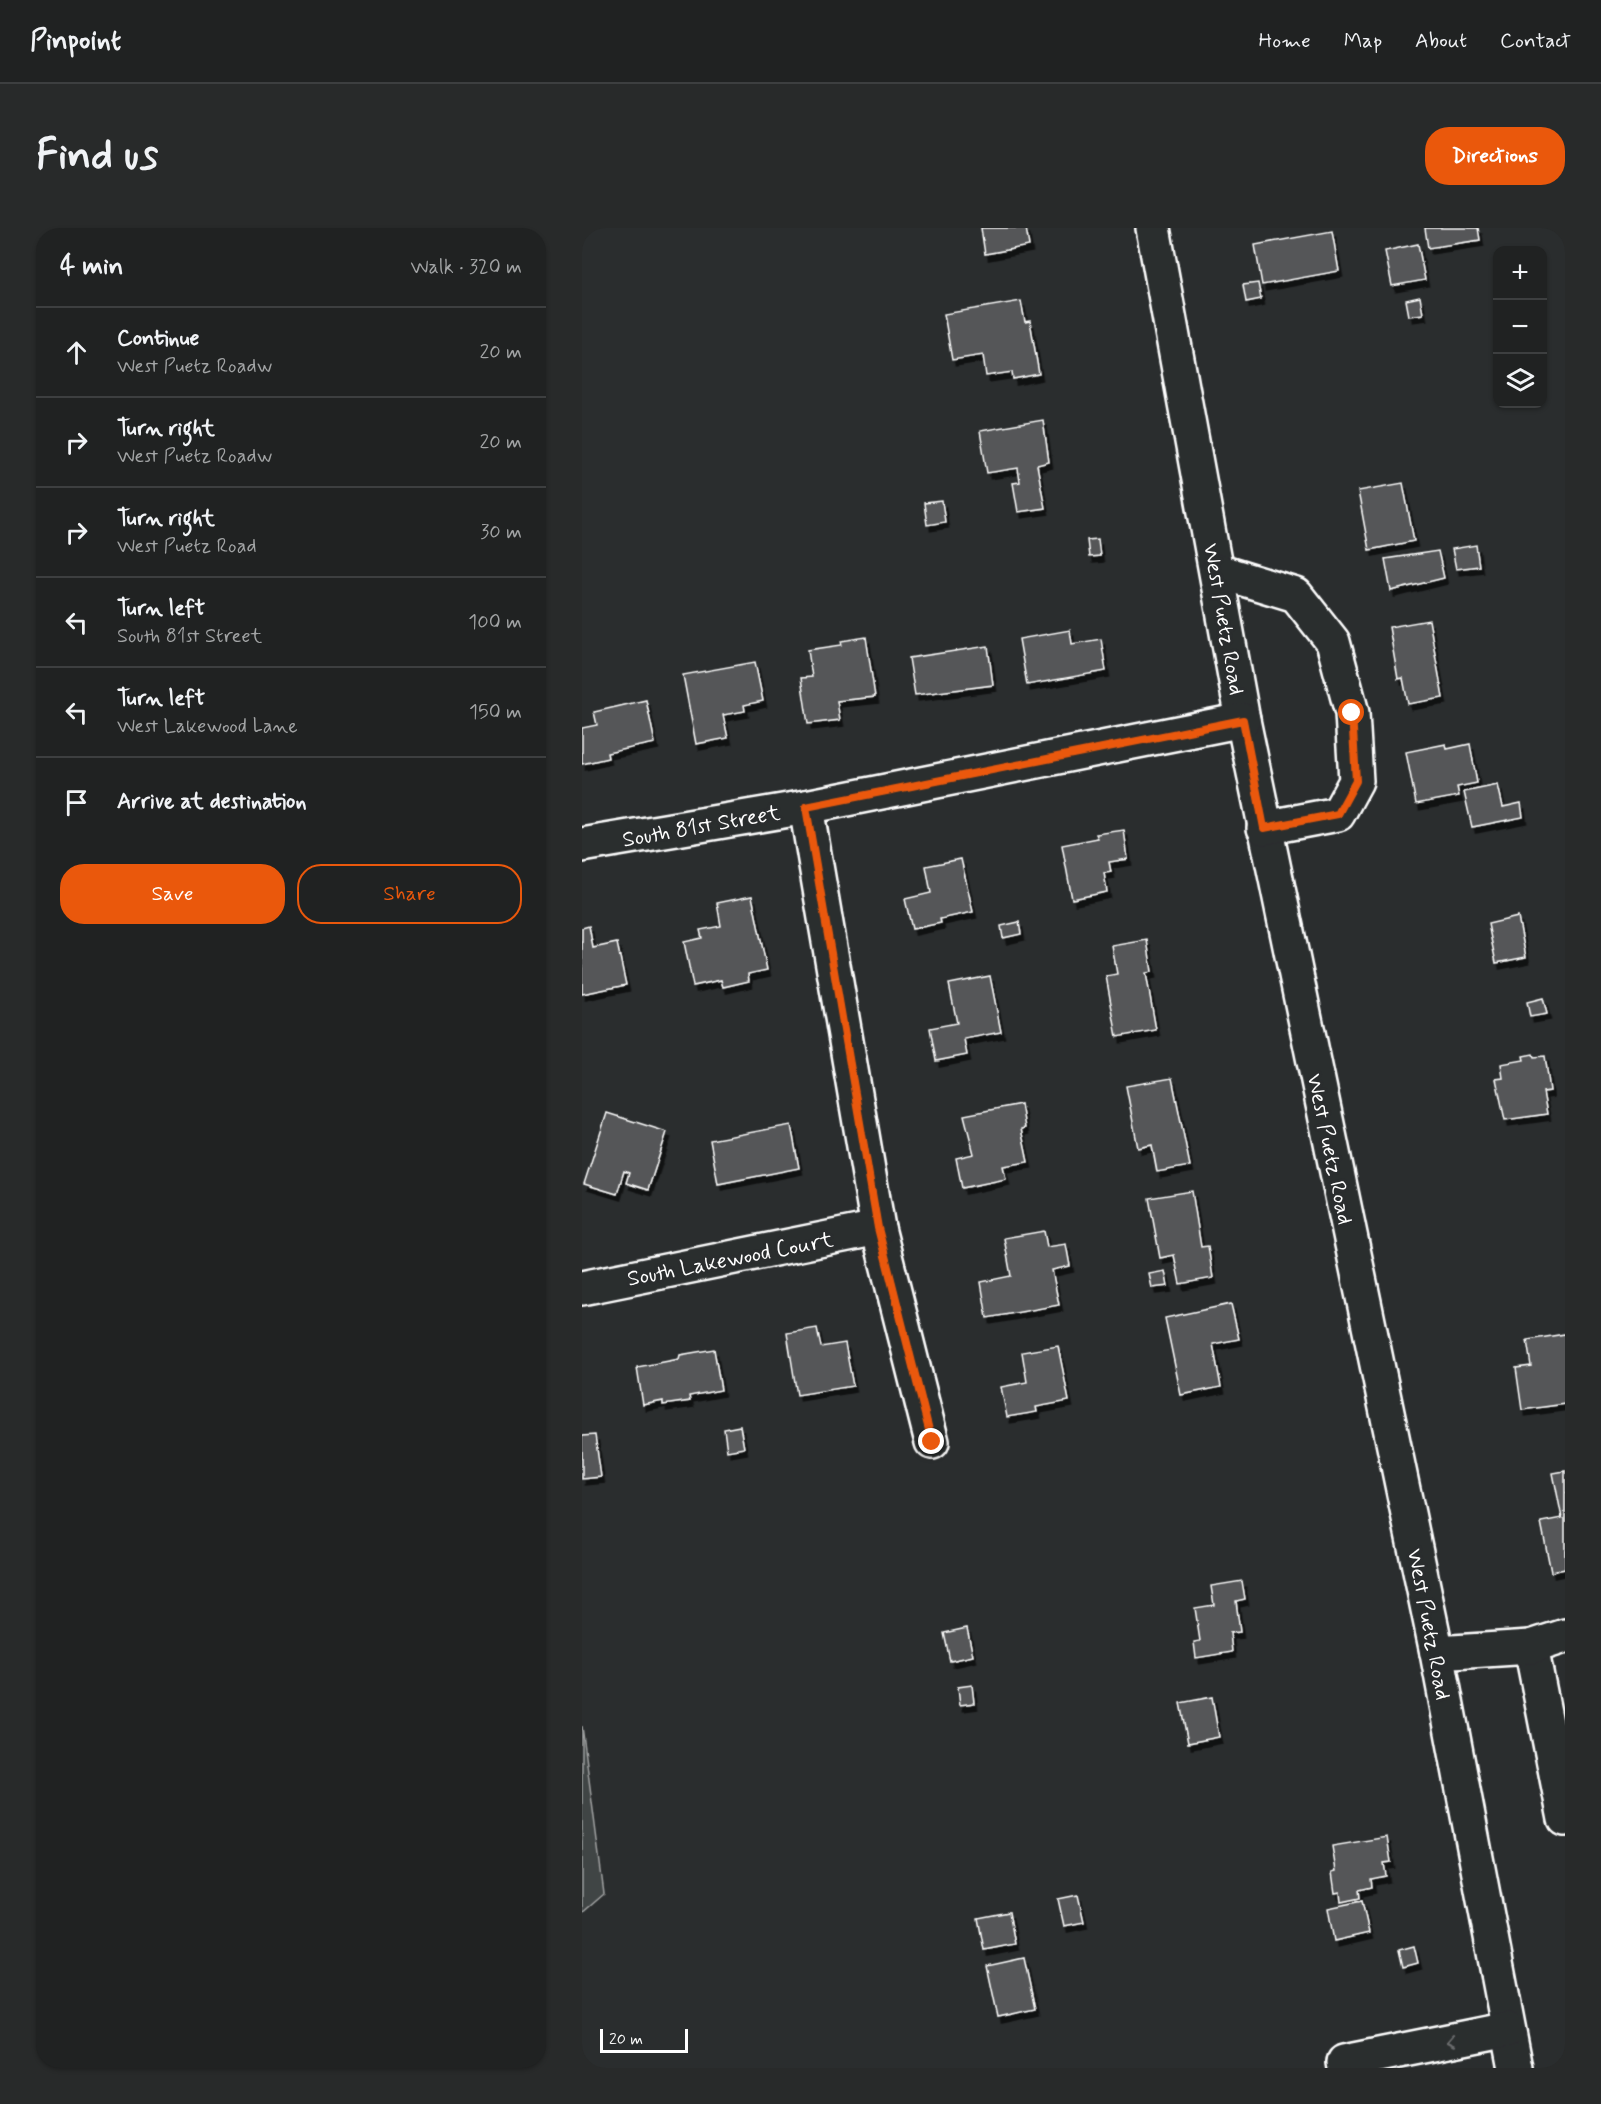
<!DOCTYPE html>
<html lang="en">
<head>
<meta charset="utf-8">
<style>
	:root { --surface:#202222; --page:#282a2a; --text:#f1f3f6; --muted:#a2a4a5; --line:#3d3f40; --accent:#ea580c }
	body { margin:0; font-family:Mynerve,sans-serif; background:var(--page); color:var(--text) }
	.controls { position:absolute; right:18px; top:18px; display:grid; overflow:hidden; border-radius:12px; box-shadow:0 2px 4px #0004 }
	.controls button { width:54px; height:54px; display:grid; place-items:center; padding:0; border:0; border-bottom:2px solid var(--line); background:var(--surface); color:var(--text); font:30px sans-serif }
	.scale { position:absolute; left:18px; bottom:15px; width:88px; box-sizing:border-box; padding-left:6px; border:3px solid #fff; border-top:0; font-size:16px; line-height:21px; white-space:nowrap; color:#fff; -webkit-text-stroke:4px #2a2d2e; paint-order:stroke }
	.stop { position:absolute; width:18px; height:18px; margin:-14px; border:4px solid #ea580c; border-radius:50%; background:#fff }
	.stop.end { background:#ea580c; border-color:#fff; box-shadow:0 2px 6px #0008 }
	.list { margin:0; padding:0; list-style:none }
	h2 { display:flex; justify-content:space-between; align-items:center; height:78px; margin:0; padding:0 24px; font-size:26px }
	h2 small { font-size:20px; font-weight:400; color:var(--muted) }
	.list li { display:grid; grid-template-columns:39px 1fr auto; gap:18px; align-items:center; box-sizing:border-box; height:90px; padding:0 24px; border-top:2px solid var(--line) }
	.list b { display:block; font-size:22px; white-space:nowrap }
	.list p { margin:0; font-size:20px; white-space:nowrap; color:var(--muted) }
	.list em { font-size:20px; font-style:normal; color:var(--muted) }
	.actions { display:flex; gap:12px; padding:18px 24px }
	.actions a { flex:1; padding:14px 0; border:2px solid var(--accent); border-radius:24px; text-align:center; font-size:21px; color:var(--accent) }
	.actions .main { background:var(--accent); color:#fff }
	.icon { flex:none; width:33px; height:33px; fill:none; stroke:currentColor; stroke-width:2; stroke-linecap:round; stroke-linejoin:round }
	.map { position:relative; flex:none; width:983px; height:1840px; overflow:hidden; border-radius:24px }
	header { display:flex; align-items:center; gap:36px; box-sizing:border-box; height:84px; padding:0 30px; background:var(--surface); border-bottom:2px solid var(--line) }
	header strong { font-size:28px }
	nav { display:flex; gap:33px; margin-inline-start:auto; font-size:21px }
	.intro { display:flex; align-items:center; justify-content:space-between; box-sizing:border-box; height:144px; padding:0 36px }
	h1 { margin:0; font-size:42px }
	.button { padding:15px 27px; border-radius:24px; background:var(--accent); color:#fff; font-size:21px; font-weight:700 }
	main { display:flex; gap:36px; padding:0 36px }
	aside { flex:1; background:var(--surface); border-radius:24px; box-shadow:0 2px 4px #0004 }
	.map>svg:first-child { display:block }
	.green { fill:#414445; stroke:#a0a2a2; stroke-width:1.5 }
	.building { fill:#555758; stroke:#fff; stroke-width:1.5; filter:url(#shadow) }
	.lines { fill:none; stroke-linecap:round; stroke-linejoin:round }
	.minor-casing { stroke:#fff; stroke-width:38 }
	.minor { stroke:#2a2d2e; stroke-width:33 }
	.oneway { stroke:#6a6c6d }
	.route { stroke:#ea580c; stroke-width:8 }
	.labels { text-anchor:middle; stroke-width:6; stroke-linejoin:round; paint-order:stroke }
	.street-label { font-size:22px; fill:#fff; stroke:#2a2d2e }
</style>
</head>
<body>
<header>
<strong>Pinpoint</strong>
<nav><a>Home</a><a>Map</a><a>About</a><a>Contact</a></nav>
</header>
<div class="intro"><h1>Find us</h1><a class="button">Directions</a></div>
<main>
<aside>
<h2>4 min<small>Walk · 320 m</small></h2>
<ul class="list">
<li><svg class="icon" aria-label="ahead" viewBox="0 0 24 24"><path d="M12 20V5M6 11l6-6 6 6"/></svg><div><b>Continue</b><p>West Puetz Roadw</p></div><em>20 m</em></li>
<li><svg class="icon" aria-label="right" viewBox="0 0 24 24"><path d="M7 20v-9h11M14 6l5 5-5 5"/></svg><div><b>Turn right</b><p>West Puetz Roadw</p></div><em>20 m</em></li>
<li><svg class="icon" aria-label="right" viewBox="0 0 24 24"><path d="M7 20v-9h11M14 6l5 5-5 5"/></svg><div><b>Turn right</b><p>West Puetz Road</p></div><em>30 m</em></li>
<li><svg class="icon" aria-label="left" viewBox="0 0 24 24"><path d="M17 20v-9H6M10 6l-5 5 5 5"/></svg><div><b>Turn left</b><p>South 81st Street</p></div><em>100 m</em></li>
<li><svg class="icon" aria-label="left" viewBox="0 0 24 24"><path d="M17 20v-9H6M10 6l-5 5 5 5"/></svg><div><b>Turn left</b><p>West Lakewood Lane</p></div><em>150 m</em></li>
<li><svg class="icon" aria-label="arrive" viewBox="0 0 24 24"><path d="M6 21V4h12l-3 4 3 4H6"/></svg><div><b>Arrive at destination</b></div></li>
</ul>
<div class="actions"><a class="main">Save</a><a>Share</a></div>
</aside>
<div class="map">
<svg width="983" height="1840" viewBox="0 0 983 1840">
	<defs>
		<filter id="shadow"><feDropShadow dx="3.5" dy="6" stdDeviation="0" flood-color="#0009"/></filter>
	</defs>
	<rect width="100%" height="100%" fill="#2a2d2e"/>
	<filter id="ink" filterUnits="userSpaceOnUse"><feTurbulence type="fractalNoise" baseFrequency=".0167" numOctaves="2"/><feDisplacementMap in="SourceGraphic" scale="12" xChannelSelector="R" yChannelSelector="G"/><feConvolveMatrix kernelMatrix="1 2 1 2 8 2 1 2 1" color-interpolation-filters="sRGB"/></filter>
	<g filter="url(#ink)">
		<path class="green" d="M0,1498L22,1666L0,1685Z"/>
		<g class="building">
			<path d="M399,0H444L447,18L403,26Z"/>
			<path d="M843,0H896L898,12L846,20Z"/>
			<path d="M750,3L757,43L680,57L673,17Z"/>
			<path d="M836,16L843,52L810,58L803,23Z"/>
			<path d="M676,55L679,71L664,74L661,57Z"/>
			<path d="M838,69L841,86L827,88L824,72Z"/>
			<path d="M439,73L443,94L448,93L457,146L431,151L430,144L404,148L401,127L370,132L362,86Z"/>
			<path d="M461,192L467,234L455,237L463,280L436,284L431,255L438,254L436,240L405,245L398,203Z"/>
			<path d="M821,255L832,313L787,322L776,263Z"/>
			<path d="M360,273L363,294L345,297L342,275Z"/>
			<path d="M516,311L518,328L507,329L505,312Z"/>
			<path d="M894,317L897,338L874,341L870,321Z"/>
			<path d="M856,323L862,350L809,363L803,331Z"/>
			<path d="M847,392L861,470L826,476L821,450L816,451L807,399Z"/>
			<path d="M488,402L490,416L519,411L524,443L445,457L437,411Z"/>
			<path d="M284,409L293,469L255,473L258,492L226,496L219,450L230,449L226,422L260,417L259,413Z"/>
			<path d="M406,418L411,457L333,467L327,430Z"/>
			<path d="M173,434L181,473L162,477L163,483L141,487L146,510L114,516L101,447Z"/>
			<path d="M64,472L73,515L25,525L26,530L0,536V500L15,497L12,484Z"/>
			<path d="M864,516L865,521L888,516L895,555L875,559L877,568L834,576L824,524Z"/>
			<path d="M916,557L921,579L939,575L941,589L890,599L882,564Z"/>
			<path d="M542,602L546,631L527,634L529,644L522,645L525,664L490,671L480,617L516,610L514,606Z"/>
			<path d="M379,631L391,684L358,691L359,695L330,701L323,671L349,665L344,638Z"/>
			<path d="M170,668L185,742L166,746L167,753L141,759L139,752L111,758L102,714L120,710L118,702L139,698L135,675Z"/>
			<path d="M936,689L944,729L914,735L906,696Z"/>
			<path d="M437,694L439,706L421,710L419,698Z"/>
			<path d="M7,698L11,720L35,715L44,757L0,766V700Z"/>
			<path d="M565,712L570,744L564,745L574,802L535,809L524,748L535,746L530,718Z"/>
			<path d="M408,748L419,804L382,811L385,827L354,833L348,800L375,795L367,756Z"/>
			<path d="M961,770L965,786L948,789L945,774Z"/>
			<path d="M951,826L952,829L963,828L968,863L961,864L965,886L923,892L914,851L921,850L919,836L942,832L941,828Z"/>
			<path d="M590,850L608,938L575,944L570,917L556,920L544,858Z"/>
			<path d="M439,876L443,900L439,901L446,934L421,938L424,951L380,960L374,930L392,926L382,887Z"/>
			<path d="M25,885L85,904L66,962L44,955L47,945L42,943L35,966L2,956Z"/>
			<path d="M209,897L217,940L136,956L128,912Z"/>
			<path d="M610,963L619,1019L626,1018L631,1050L598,1056L592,1027L578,1030L567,970Z"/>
			<path d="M462,1003L465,1019L484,1016L488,1038L470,1042L477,1077L405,1090L399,1054L429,1048L422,1010Z"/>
			<path d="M583,1043L586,1058L570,1060L567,1046Z"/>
			<path d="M649,1076L657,1111L631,1116L639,1159L599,1167L583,1090Z"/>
			<path d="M235,1100L239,1119L263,1115L271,1158L215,1167L205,1105Z"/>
			<path d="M983,1106V1176L940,1182L934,1140L949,1138L945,1112Z"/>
			<path d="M476,1118L487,1173L454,1179L455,1184L425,1189L419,1159L445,1154L440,1124Z"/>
			<path d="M132,1121L139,1162L107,1168L108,1173L81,1177V1173L61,1177L55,1139L97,1131L98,1127Z"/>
			<path d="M158,1198L162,1220L145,1223L142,1201Z"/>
			<path d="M13,1207L19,1249L0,1251V1208Z"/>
			<path d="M983,1243V1341L969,1344L959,1294L980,1290L971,1245Z"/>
			<path d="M660,1353L663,1371L654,1373L658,1404L648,1405L650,1424L614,1430L612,1414L618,1413L613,1380L632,1377L629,1358Z"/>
			<path d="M385,1400L391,1428L368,1433L362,1405Z"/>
			<path d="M390,1457L392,1475L378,1477L376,1459Z"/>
			<path d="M630,1469L637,1509L606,1515L598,1475Z"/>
			<path d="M805,1609L809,1634L802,1635L804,1648L789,1651L790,1659L777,1662L778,1670L759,1674L758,1664L753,1665L750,1644L754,1643L750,1618Z"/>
			<path d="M496,1667L502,1694L482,1698L476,1671Z"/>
			<path d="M780,1673L787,1705L752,1713L746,1680Z"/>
			<path d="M427,1684L433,1716L402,1722L396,1690Z"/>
			<path d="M832,1718L836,1735L821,1739L817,1722Z"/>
			<path d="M442,1730L453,1781L416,1789L405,1738Z"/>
		</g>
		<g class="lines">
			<defs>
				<g id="minor">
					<path d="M571,0L661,492L855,1425L934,1840"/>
					<path d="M635,343L714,367L751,414L770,485L774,553L756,586L682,600"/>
					<path d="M224,579L296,1000L350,1214"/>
					<path d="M0,617L224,579L661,492"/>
					<path d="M0,1060L296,1000"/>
					<path d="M949,1419L983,1591"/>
					<path d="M855,1425L949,1419L983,1408"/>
					<path d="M763,1840L762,1834L926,1801"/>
				</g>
			</defs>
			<use href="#minor" class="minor-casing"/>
			<use href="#minor" class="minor"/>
		</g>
		<defs><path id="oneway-chevron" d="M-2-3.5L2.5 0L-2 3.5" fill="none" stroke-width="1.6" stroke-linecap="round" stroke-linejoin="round" transform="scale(1.5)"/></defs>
		<use class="oneway" href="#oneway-chevron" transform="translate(869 1813) rotate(169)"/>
	</g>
	<g class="lines" filter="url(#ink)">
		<path class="route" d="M350,1214L296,1000L224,579L661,492L682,600L756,586L774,553L770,485"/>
	</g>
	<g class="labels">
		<g class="street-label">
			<text transform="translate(643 391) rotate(80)" y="8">West Puetz Road</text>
			<text transform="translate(119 597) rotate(-10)" y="8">South 81st Street</text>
			<text transform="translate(749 921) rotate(78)" y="8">West Puetz Road</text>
			<text transform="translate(148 1030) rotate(-11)" y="8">South Lakewood Court</text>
			<text transform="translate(848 1396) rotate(79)" y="8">West Puetz Road</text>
		</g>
	</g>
</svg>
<div class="controls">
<button>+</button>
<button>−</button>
<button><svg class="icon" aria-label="layers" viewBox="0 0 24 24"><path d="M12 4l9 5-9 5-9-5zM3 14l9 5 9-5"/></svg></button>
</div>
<div class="scale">20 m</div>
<div class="stop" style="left:770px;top:485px"></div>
<div class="stop end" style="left:350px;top:1214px"></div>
</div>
</main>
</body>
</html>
